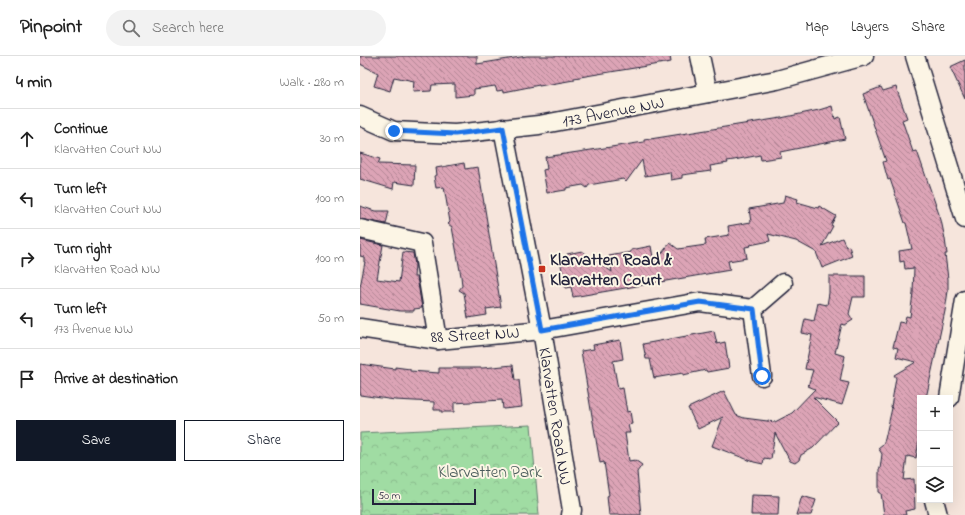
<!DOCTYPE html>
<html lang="en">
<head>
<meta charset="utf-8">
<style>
	:root { --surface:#fff; --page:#f2f2f2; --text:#222; --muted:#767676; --line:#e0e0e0; --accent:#111827 }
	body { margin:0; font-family:"Indie Flower",sans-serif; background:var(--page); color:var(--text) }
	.controls { position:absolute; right:12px; bottom:12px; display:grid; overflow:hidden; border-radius:0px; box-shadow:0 4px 16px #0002 }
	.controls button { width:36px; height:36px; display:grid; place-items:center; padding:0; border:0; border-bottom:1px solid var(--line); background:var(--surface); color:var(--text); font:20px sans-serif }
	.scale { position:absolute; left:12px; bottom:10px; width:104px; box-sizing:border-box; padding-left:4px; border:2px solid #22223b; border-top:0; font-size:11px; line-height:14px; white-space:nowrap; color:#22223b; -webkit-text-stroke:3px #fcf5e5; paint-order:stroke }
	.stop { position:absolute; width:12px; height:12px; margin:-9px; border:3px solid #1a73e8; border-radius:50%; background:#fff }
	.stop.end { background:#1a73e8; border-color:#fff; box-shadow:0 1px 4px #0008 }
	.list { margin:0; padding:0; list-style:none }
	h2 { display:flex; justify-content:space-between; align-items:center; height:52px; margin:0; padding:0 16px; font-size:17px }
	h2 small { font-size:13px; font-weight:400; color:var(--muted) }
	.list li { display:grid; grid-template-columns:26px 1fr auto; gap:12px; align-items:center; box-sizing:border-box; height:60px; padding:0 16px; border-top:1px solid var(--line) }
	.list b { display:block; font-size:15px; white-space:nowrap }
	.list p { margin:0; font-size:13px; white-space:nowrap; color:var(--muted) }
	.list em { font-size:13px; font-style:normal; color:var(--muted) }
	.actions { display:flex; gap:8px; padding:12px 16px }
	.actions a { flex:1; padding:9px 0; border:1px solid var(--accent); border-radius:0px; text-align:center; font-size:14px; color:var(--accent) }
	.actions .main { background:var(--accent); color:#fff }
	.icon { flex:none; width:22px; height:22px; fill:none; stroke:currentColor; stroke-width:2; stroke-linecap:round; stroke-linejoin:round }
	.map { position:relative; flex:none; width:605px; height:459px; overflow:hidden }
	header { display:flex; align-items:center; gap:24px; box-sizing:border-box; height:56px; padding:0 20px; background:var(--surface); border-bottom:1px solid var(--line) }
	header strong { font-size:19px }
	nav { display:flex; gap:22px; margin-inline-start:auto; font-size:14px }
	.search { width:280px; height:36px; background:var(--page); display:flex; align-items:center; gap:10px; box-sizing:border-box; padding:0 14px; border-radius:22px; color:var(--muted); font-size:15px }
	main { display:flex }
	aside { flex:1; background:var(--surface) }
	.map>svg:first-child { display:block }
	.park { fill:url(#park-crowns); stroke:#617f6f }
	.building { fill:url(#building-back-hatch); stroke:#22223b }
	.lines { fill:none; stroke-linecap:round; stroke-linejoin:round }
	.minor-casing { stroke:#22223b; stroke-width:21 }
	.minor { stroke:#fcf5e5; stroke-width:18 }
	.route { stroke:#1a73e8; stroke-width:5 }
	.poi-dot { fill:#c8321e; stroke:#fcf5e5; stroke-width:1.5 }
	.labels { text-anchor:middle; stroke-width:4; stroke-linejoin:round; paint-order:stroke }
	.street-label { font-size:17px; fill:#22223b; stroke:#fcf5e5 }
	.poi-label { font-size:17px; font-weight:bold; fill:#22223b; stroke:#fcf5e5; text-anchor:start }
	.park-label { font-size:17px; fill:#485a5a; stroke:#fcf5e5 }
</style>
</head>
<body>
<header>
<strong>Pinpoint</strong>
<div class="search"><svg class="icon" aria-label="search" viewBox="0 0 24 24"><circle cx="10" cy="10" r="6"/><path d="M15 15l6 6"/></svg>Search here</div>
<nav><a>Map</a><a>Layers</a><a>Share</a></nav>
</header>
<main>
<aside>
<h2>4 min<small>Walk · 280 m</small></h2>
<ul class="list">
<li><svg class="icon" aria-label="ahead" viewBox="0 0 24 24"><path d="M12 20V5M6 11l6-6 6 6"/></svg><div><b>Continue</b><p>Klarvatten Court NW</p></div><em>30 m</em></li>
<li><svg class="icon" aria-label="left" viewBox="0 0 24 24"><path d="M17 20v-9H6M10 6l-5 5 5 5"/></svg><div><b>Turn left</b><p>Klarvatten Court NW</p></div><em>100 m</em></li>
<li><svg class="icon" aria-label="right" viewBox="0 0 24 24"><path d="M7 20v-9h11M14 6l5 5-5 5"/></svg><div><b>Turn right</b><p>Klarvatten Road NW</p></div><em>100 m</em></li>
<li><svg class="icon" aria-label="left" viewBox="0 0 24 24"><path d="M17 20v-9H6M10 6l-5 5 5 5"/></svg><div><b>Turn left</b><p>173 Avenue NW</p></div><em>50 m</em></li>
<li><svg class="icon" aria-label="arrive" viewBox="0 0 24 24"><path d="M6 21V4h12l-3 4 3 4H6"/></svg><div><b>Arrive at destination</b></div></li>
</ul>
<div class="actions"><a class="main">Save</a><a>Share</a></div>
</aside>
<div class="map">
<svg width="605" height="459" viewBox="0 0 605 459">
	<defs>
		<pattern id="park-crowns" width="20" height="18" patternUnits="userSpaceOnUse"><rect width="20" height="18" fill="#a0dca3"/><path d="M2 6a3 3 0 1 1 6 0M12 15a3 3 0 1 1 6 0" fill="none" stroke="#8abc8d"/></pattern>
		<pattern id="building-back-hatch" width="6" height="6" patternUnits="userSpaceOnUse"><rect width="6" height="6" fill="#dca4b6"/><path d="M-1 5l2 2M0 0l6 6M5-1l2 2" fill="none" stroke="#b28595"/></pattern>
	</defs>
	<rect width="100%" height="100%" fill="#f6e5dc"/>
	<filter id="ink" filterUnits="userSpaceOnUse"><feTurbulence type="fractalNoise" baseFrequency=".025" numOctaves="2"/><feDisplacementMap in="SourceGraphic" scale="8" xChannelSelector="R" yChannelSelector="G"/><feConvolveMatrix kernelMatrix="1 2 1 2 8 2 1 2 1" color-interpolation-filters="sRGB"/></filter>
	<g filter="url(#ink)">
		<path class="park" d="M171,369L179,459H0V377Z"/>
		<g class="building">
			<path d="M0,0H117V8L167,0H310L311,6L238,18L214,22V24L179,30V29L144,36V34L137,35L135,30L114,33V39L95,41V28L72,29L71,35L53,36L54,25L34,21L30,35L14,30L18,17L0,8Z"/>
			<path d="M605,4V43L590,11Z"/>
			<path d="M521,31L523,35L536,31L547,62L542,64L553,96L557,95L581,164L585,183L587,198H585L588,223V235L585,255L566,342H560V379L556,402L547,400L544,424L554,423L555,453L545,455L546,459H524L521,437H519V413H520L522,398L518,392L523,388L525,383L532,352L531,351L536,322L534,319L556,306L536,301L538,292L533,291L539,266L544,267L546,260L550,261L553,237L554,212L545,213L544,205L540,206L539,195L552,193L546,167H545L530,123L528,124L523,106L526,105L503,38Z"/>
			<path d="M472,50L475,63L480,61L485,83L420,96L421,101L401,104L400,99L374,104L367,105L368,107L350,110L351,115L322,119V122L311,124L310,116L285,120L282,104L266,126L263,123L229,129L227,132L223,129L206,132V134L187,137L183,114L187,113L185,101L284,86V84L421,62L459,54Z"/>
			<path d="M0,97L20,103L18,108L55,109L54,129L34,126L33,133L0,123Z"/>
			<path d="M104,107L105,113L118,111L141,251L126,253L127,259L108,262L104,237L99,234L102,230L101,220L92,171L88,168L90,166L84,131L76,132L74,120L77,119L76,112Z"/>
			<path d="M425,139L438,143L437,146L458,152L459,150L476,160L471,169L473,170L462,190L482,182L486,191L489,190L492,200L462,212L456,196L436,185L408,178L410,185L390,189L391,190L385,191L387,202L368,205L370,214L213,241L211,231L205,232L200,203L207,202V198L222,195L252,216L249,200L271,196V194L291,190L294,207L310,187L318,193L346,189L345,183L369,179L368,170L391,166L389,153L423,147Z"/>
			<path d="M0,150L15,155H29L26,168L0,163Z"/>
			<path d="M0,184L23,189L17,223L39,226L43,196L53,197L55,209L54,221H57L62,252L54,253V255H40L0,248V231L5,206H4V201L0,200Z"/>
			<path d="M469,220H505V241H493L489,258L493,264L485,269L482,268L475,297L485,300L480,325L489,327L482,349L453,341L478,366L453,392L441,399L439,404L435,407L430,405L415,377L411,403L404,402L403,408L394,406L352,390L363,361L338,373L328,352L364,335L376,359L384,362L415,366L432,357L455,333L448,330L453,314L445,313L452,279L442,277L445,263L454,265L458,247L467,249L469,237Z"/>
			<path d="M354,275L357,288L365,286L369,312L347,316L346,314L323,319V317L294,322L290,303H286L283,288Z"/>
			<path d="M260,284L263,303L253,305L258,333L263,332L267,356L270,355L272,368L268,369L270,377H265L269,405L275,404L282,409L277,416L281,459H249L247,440L249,439L244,406L240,407L221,295L234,293L233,289Z"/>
			<path d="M0,308L35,313V311L50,313V315L79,317V312H123L153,309L155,324H159L162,351L143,353L142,344L94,347V356H81V354H74V346L35,344L0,339Z"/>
			<path d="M392,439L419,440L418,459H391Z"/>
			<path d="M442,440L456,444L451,459H436Z"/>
		</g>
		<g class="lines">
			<defs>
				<g id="minor">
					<path d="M340,0L348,37"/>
					<path d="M555,0L605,163"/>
					<path d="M0,60L34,75L95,78L179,69L417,24L504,0"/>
					<path d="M143,72L182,274L212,454L211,459"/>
					<path d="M0,173L62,187L78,284"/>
					<path d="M0,272L78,284L182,274L340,246L393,253"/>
					<path d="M402,320L393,253L423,227"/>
					<path d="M589,342L605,244"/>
					<path d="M574,444L578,459"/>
				</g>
			</defs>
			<use href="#minor" class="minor-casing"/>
			<use href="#minor" class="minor"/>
		</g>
	</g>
	<g class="lines" filter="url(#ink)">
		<path class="route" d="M34,75L95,78L143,72L182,274L340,246L394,253L402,320"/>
	</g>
	<rect class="poi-dot" x="178" y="209" width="8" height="8" rx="2"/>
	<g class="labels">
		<g class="street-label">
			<text transform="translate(253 55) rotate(-11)" y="6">173 Avenue NW</text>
			<text transform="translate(115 278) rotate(-3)" y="6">88 Street NW</text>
			<text transform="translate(196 360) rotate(81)" y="6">Klarvatten Road NW</text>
		</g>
		<g class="poi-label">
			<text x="190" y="209">Klarvatten Road &amp;<tspan x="190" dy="20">Klarvatten Court</tspan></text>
		</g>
		<g class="park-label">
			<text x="130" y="421">Klarvatten Park</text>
		</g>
	</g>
</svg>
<div class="controls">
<button>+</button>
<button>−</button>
<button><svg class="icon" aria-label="layers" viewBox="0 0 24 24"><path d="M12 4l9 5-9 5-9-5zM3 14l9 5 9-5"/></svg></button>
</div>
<div class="scale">50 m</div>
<div class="stop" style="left:402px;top:320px"></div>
<div class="stop end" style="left:34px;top:75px"></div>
</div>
</main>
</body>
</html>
